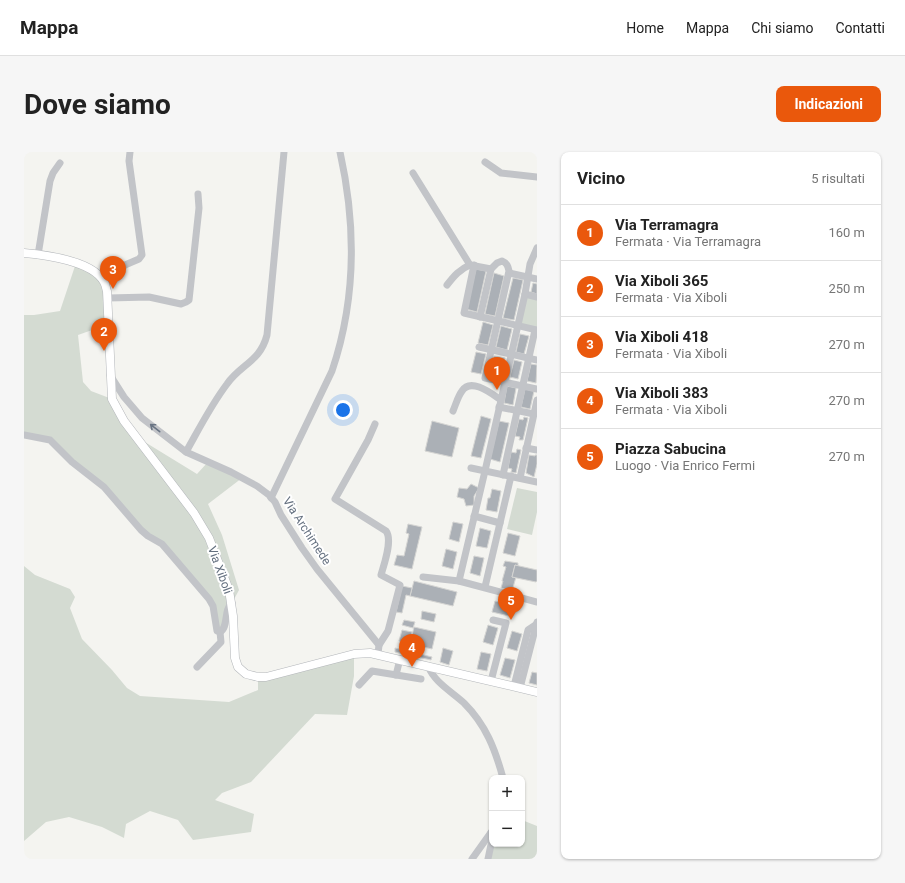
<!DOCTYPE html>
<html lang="it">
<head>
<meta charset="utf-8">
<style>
	:root { --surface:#fff; --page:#f6f6f6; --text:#222; --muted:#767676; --line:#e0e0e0; --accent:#ea580c }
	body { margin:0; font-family:Roboto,sans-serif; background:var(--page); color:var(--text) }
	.controls { position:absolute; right:12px; bottom:12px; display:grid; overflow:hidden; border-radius:8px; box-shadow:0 1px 3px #0004 }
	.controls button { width:36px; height:36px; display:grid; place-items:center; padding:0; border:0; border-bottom:1px solid var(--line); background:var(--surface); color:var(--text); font:20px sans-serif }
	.you { position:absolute; left:319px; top:258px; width:14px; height:14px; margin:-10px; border:3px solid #fff; border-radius:50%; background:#1a73e8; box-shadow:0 0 0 6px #1a73e833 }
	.badge { display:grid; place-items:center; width:26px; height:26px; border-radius:50%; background:var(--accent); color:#fff; font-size:13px; font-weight:700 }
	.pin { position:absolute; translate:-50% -33px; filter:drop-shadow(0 1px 2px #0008) }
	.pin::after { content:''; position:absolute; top:21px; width:14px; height:12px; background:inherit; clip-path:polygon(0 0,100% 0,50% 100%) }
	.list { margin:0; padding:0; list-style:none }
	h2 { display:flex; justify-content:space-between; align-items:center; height:52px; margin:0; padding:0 16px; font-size:17px }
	h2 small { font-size:13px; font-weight:400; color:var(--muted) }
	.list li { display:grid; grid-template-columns:26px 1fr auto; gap:12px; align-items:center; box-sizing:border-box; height:56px; padding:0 16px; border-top:1px solid var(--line) }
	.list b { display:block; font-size:15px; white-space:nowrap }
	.list p { margin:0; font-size:13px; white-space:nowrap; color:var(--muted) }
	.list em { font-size:13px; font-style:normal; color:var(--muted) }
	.map { position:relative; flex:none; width:513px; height:707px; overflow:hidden; border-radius:8px }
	header { display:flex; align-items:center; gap:24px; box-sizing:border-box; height:56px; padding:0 20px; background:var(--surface); border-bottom:1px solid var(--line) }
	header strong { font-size:19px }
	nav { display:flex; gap:22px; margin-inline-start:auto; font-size:14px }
	.intro { display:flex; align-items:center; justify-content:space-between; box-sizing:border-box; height:96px; padding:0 24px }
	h1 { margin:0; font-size:28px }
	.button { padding:10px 18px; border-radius:8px; background:var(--accent); color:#fff; font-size:14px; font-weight:700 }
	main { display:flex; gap:24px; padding:0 24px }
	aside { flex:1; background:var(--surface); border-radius:8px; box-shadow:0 1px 3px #0004 }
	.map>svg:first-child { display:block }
	.green { fill:#d4dbd2 }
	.building { fill:#abb0b6; stroke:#d5d5d3 }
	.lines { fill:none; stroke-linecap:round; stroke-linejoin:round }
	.major-casing { stroke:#b3b6ba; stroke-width:9 }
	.minor { stroke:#c2c4c8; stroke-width:7 }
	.major { stroke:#fff; stroke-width:8 }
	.oneway { stroke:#6a7584 }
	.labels { text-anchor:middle; stroke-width:4; stroke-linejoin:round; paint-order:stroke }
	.street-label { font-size:12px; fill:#657180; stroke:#fff }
</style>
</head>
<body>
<header>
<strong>Mappa</strong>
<nav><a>Home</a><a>Mappa</a><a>Chi siamo</a><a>Contatti</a></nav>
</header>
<div class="intro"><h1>Dove siamo</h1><a class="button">Indicazioni</a></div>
<main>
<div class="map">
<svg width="513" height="707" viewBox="0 0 513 707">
	<rect width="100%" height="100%" fill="#f4f4f0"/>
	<g class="green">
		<path d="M52,111L80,130L85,172L54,183L59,230L67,239L88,247L111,284L173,322L184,310L218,326L184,352L198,383L215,438L208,451L196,480L189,455L138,392L124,384L80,335L29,291L0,283V163H10L36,159Z"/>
		<path d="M502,144L513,147V175L496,172Z"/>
		<path d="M493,336L513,340V360L508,383L483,377Z"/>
		<path d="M0,414L11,423L46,437L51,445L46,456L58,487L88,518L103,536L116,544L205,550L234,538V525L330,502V524L323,563L291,562L227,630L198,641L191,648L230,662L227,680L169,688L154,668L126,659L102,672L100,686L78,675L45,665L22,670L0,689Z"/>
		<path d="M498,668L513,674V707H467L470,692H498Z"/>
	</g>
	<g class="building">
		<path d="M452,117L462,119L453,160L442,157Z"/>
		<path d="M470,121L480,124L471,164L461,162Z"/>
		<path d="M489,126L499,128L490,168L479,166Z"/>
		<path d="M509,131L513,132V142L507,140Z"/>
		<path d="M459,170L469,173L464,193L454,191Z"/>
		<path d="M477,174L488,177L483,198L472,195Z"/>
		<path d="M496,182L505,184L500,202L492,200Z"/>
		<path d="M452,200L462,202L457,222L447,220Z"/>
		<path d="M470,204L481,206L476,226L466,224Z"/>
		<path d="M490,208L498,210L494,227L486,225Z"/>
		<path d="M507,212L513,213L512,231L503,229Z"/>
		<path d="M483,234L492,236L489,253L480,251Z"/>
		<path d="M501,237L510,239L506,257L497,255Z"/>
		<path d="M457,264L467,267L457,306L447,304Z"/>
		<path d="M500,265L504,266L499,288H495L496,285L491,284L495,267L499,268Z"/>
		<path d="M408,269L435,276L428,305L401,299Z"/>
		<path d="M475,269L485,271L476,310L466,307Z"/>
		<path d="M493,297L497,298L492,321L487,320L488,317L484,316L487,300L492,301Z"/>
		<path d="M505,303L511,304V303H513V312L510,325L502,321Z"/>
		<path d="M447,332L455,336L450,344V353L442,354L440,347L433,345L435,336L443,337Z"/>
		<path d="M468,337L477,339L473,360L462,358L464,346H466Z"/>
		<path d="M429,370L439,372L435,390L425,387Z"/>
		<path d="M384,372L398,375L388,417L370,413L373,403L380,404L385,382L382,381Z"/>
		<path d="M456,376L467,379L463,396L452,394Z"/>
		<path d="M484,381L496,384L491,404L479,401Z"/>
		<path d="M422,397L433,400L429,417L418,414Z"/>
		<path d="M450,404L460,406L456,424L446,421Z"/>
		<path d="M481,409L494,411V414L491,413L488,425H492L488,439L477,436L479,429H478L482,415L479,414Z"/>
		<path d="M491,413L513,418V429L512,430L488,425Z"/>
		<path d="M390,429L433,440L429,454L386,444Z"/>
		<path d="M378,434L388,436L386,444L382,443L378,461L372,460Z"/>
		<path d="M471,449L488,453L485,464L468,460Z"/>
		<path d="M398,459L412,462L410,470L397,467Z"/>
		<path d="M380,468L391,470L389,476L378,473Z"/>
		<path d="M464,473L474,476L469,493L459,490Z"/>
		<path d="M390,475L412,480L408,497L386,492Z"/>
		<path d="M378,478L388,480L386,492L375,489Z"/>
		<path d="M488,479L498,482L493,499L483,496Z"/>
		<path d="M371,496L408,505L407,508L371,500Z"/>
		<path d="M419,496L429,499L425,513L416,510Z"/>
		<path d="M457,500L467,502L463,519L453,517Z"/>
		<path d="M481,506L491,508L486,526L476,523Z"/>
		<path d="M508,520L513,521V533L505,531Z"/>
	</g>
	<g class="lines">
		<defs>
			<path id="major" d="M0,101C22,103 69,109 80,130C82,133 82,137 83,139L88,247L100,269L170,361L185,386L205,438L209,464L211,506L214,515L222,522L234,525H242L330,502L346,501L513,540"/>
		</defs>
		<use href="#major" class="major-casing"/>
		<g class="minor">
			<path d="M461,10L477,21L513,25"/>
			<path d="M389,21L446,113C436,117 430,124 423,133"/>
			<path d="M14,103L26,29L29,21L36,11"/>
			<path d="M446,113L467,117"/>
			<path d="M450,113L440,161L513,178"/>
			<path d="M485,121L513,127"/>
			<path d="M80,130L90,125L101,113L115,107L118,103L105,9L106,0"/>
			<path d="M501,142L513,145"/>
			<path d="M84,146L125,145L157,152L162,150L165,148L175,56L174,42"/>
			<path d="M456,165L467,117L473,111L478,109C483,111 484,114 485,119L461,226L513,237"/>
			<path d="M455,195L513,208"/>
			<path d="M86,223L100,245L118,266L162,300L207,320L233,334L245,343L251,350L257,363L278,396L293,417L355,493L354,502"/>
			<path d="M475,255L510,262"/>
			<path d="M429,259C432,252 434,244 438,239C447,225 468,242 477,248"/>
			<path d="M351,272L344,288L311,347L362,379C369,388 360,412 357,423L376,433L364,479L355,493"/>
			<path d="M0,283L26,288L48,310L80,335L117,378L124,384L138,392L185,447L189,454L193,479L196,480C205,475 199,458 208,451"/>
			<path d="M502,296L513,298"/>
			<path d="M162,300C175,277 187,253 203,232C217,212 236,210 243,183L260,0"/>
			<path d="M447,316L513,330"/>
			<path d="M479,323L511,178"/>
			<path d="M496,326L513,248"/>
			<path d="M247,346L308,219C332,148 332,72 316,0"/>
			<path d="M450,364L476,371"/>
			<path d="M399,425L435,429L513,450"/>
			<path d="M435,429L461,319L501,142L506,112L513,96"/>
			<path d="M461,435L487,324"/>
			<path d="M404,514C411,531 427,539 440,551C462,573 471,597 479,626"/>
			<path d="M173,515L197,490L196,480"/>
			<path d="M372,523L376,507"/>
			<path d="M467,529L482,471L469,468"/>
			<path d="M335,533L348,519L397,527"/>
			<path d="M490,534L504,478L513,472"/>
			<path d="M496,536L513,470"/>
			<path d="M448,707L468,679"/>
			<path d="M464,707L468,688L467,681"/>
		</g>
		<use href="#major" class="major"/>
	</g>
	<defs><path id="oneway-shaft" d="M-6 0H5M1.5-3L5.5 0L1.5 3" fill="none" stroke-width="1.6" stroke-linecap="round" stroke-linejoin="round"/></defs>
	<use class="oneway" href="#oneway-shaft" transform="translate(131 276) rotate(-142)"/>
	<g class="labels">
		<g class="street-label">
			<text transform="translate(283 379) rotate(57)" y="4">Via Archimede</text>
			<text transform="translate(196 418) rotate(70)" y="4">Via Xiboli</text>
		</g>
	</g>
</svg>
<div class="controls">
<button>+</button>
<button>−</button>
</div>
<div class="you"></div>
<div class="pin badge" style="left:473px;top:238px">1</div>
<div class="pin badge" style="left:80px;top:199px">2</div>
<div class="pin badge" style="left:89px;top:137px">3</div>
<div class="pin badge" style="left:388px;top:515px">4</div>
<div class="pin badge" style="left:487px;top:468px">5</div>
</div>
<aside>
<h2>Vicino<small>5 risultati</small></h2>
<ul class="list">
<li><span class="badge">1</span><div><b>Via Terramagra</b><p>Fermata · Via Terramagra</p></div><em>160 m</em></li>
<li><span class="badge">2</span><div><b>Via Xiboli 365</b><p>Fermata · Via Xiboli</p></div><em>250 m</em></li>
<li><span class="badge">3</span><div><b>Via Xiboli 418</b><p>Fermata · Via Xiboli</p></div><em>270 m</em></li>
<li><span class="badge">4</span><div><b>Via Xiboli 383</b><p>Fermata · Via Xiboli</p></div><em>270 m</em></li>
<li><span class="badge">5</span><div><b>Piazza Sabucina</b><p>Luogo · Via Enrico Fermi</p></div><em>270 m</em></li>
</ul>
</aside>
</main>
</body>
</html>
